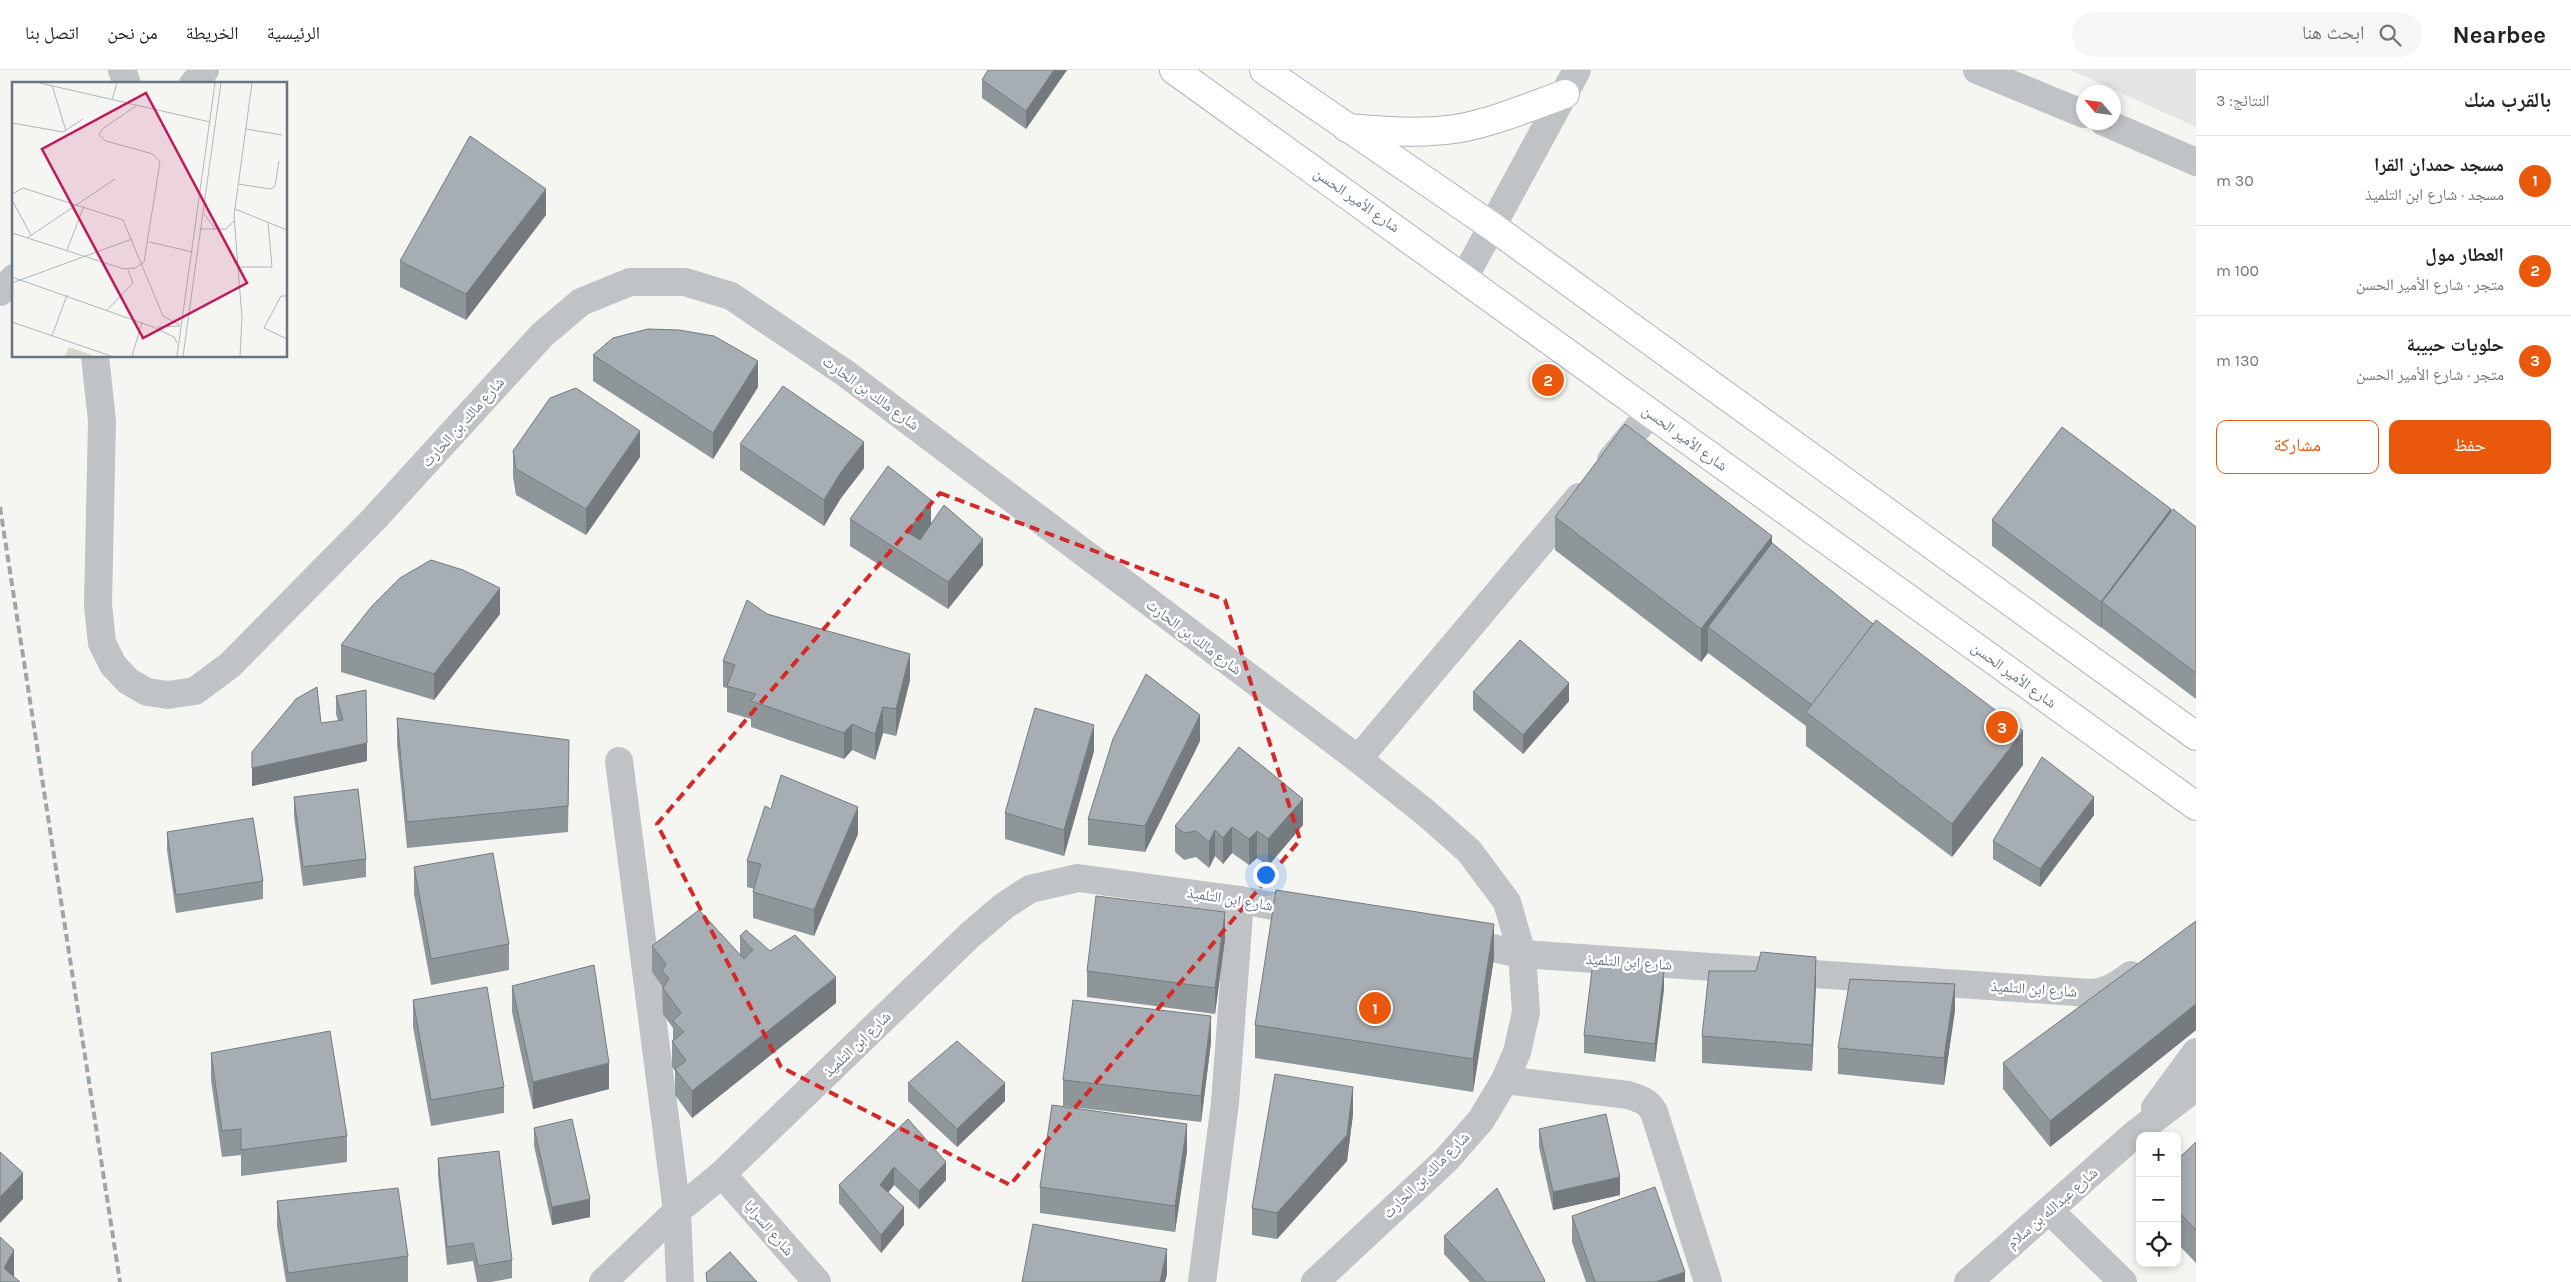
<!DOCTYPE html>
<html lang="ar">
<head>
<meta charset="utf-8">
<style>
	:root { --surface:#fff; --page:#f6f6f6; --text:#222; --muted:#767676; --line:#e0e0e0; --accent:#ea580c }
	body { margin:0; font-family:Karla,"Noto Naskh Arabic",sans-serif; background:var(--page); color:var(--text); direction:rtl }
	.controls { position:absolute; right:15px; bottom:15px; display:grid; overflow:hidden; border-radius:10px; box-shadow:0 2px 8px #0003 }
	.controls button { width:45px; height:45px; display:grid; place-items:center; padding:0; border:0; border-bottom:1px solid var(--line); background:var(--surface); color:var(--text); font:25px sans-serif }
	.compass { position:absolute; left:2076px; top:15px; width:45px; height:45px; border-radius:50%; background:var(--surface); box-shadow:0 2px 8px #0003; rotate:298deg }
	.you { position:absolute; left:1265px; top:804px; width:18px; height:18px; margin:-12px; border:4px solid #fff; border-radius:50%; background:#1a73e8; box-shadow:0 0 0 8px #1a73e833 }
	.badge { display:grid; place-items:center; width:32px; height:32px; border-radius:50%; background:var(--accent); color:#fff; font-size:16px; font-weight:700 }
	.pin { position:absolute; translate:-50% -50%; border:2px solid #fff; box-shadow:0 1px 5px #0006 }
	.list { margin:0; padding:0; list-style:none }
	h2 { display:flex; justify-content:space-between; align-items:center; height:65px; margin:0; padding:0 20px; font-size:21px }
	h2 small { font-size:16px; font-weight:400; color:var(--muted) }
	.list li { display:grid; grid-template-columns:32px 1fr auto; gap:15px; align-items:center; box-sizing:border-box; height:90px; padding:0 20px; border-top:1px solid var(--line) }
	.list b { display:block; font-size:19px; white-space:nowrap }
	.list p { margin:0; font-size:16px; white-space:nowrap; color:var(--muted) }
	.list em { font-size:16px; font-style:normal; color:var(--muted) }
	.actions { display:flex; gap:10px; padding:15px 20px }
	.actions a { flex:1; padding:11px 0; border:1px solid var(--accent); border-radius:10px; text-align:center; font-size:18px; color:var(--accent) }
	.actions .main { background:var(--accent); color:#fff }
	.icon { flex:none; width:28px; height:28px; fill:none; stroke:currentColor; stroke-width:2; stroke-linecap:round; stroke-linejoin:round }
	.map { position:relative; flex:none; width:2196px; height:1212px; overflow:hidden; direction:ltr }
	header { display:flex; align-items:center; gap:30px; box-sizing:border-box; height:70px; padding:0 25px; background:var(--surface); border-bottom:1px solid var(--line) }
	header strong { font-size:24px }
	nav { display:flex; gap:28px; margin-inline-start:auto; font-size:18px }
	.search { width:350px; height:45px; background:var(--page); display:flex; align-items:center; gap:12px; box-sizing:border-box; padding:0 18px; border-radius:28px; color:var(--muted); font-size:19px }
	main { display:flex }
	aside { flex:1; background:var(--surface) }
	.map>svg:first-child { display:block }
	.built { fill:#e3e4e3 }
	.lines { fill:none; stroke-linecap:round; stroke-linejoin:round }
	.highway-casing { stroke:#b0b4b7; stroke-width:30 }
	.minor { stroke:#bfc3c6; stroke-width:28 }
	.highway { stroke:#fff; stroke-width:28 }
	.rail { stroke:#9ea5aa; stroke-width:4; stroke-dasharray:8 4; stroke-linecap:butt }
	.wall { fill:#8f969a }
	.shaded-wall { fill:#747a7d }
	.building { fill:#a6aeb3; stroke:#747a7d }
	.marked { fill:none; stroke:#d62828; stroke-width:4; stroke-dasharray:10 6; stroke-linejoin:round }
	.labels { text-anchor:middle; stroke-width:5; stroke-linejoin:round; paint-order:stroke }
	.street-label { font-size:15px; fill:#667681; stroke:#fff }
	.inset-road { fill:none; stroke:#afb7bb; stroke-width:1 }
	.view { fill:#c2185b; fill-opacity:0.15; stroke:#c2185b; stroke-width:2.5 }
	.inset-edge { fill:none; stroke:#667681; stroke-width:2.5 }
</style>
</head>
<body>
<header>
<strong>Nearbee</strong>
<div class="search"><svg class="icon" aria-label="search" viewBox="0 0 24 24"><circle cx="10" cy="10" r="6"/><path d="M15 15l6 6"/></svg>ابحث هنا</div>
<nav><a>الرئيسية</a><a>الخريطة</a><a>من نحن</a><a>اتصل بنا</a></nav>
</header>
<main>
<aside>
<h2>بالقرب منك<small>النتائج: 3</small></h2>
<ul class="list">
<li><span class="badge">1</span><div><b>مسجد حمدان القرا</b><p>مسجد · شارع ابن التلميذ</p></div><em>30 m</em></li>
<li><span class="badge">2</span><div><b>العطار مول</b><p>متجر · شارع الأمير الحسن</p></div><em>100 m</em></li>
<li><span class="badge">3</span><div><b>حلويات حبيبة</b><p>متجر · شارع الأمير الحسن</p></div><em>130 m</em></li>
</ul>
<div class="actions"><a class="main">حفظ</a><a>مشاركة</a></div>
</aside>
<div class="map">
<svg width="2196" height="1212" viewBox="0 0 2196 1212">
	<rect width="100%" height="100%" fill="#f5f5f2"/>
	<path class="built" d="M2071,0H2196V57Z"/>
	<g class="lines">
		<defs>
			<g id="highway">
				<path d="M1174,0L2196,736"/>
				<path d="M1264,0L1493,157L2196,666"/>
				<path d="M1347,58C1383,61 1419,64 1455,59C1492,53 1529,37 1565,24"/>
			</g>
		</defs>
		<use href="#highway" class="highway-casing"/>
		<g class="minor">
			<path d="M122,0L127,14"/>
			<path d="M1977,0L2084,44"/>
			<path d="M193,14L205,0"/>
			<path d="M2104,52L2196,92"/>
			<path d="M1464,208L1577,0"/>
			<path d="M0,222L14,208"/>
			<path d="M95,286L102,351L98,535L102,573L113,595L128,611L147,622L168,625L195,621L230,595L374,449L542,265L581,232L630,212H685L731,226L845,303L1358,689L1426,743L1469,781L1507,832L1522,884L1526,942L1517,982L1505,1010L1481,1050L1446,1090L1315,1212"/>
			<path d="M1611,390L1650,343"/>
			<path d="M1358,689L1579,427"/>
			<path d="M619,691L677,1141L680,1212"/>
			<path d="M1457,871L1522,884L2091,923C2108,922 2117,915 2131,905"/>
			<path d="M1505,1010L1628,1025C1640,1029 1648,1031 1654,1042L1708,1212"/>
			<path d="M2155,1038L2196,982"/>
			<path d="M722,1104L817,1212"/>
			<path d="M2049,1140L2123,1212"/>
			<path d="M603,1212L677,1141L722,1104L970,865L1004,836L1030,819L1078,808L1240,830L1311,843"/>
			<path d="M1202,1212L1225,1033L1240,830"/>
			<path d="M1968,1212L2136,1063L2196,1017"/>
		</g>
		<use href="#highway" class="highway"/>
		<path class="rail" d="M0,437L120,1212"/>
	</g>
	<g class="wall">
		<path d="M988,0H1067L1026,59L982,28V10Z"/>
		<path d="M546,145L466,250L400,217V191Z"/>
		<path d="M593,285L758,317L713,389L593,311Z"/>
		<path d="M740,374L864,398L841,428L824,456L740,400Z"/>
		<path d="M513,381L640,387L586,465L516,425L513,407Z"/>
		<path d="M2171,441L2196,457V629L2102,558V556L2101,558L1992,476V450Z"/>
		<path d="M1555,447L1772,473L2023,695L1952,787L1806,676V656L1708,583L1701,592L1555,480Z"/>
		<path d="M850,449L931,454L983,495L948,539L850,476Z"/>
		<path d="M500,544L434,630L341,602V575Z"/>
		<path d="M767,544L910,610L896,666L883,663L875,690L852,680L844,689L751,657V649L727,642V618L723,617V591Z"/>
		<path d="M1473,622L1569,631L1523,684L1473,640Z"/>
		<path d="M336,626L367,691L252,716L321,653L338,651L336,644Z"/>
		<path d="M397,648L569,696L568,762L407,778L397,674Z"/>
		<path d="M1200,671L1145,782L1088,775V749Z"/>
		<path d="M1094,681L1064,786L1005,769V743Z"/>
		<path d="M294,727L366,789V807L303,816L294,746Z"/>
		<path d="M771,739L858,764L814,866L753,848V822L754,819L747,817V791Z"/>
		<path d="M2094,745L2040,817L1993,789V771Z"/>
		<path d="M1303,755L1268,796L1257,788L1249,795L1232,783L1223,794L1215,786L1209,798L1196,787L1184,790L1175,782V756Z"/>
		<path d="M167,762L263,811V829L176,843L167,780Z"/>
		<path d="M414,797L509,874V900L431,915L414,824Z"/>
		<path d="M2196,851V960L2050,1077L2003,1019V993Z"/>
		<path d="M740,866L770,881L836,933L692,1048L675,1025V1001L672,997V971L673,970V958L663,944L662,916L652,902V876L740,884Z"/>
		<path d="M1225,869L1215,944L1087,927V901Z"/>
		<path d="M1494,888L1473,1022L1255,988V955Z"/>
		<path d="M1756,901L1816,913L1812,1001L1702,993V966Z"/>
		<path d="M512,916L609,1019L533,1039L512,942Z"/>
		<path d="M1664,919L1655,992L1584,983V965Z"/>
		<path d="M413,930L504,1017V1043L431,1056L413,957Z"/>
		<path d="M1955,940L1944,1015L1838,1004V978Z"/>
		<path d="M1211,972L1201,1052L1063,1036V1010Z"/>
		<path d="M211,983L347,1066V1092L241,1106V1085L222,1087L211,1010Z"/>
		<path d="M908,1013L1005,1031L957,1077L908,1031Z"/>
		<path d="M1353,1044L1347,1091L1277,1169L1252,1165V1138Z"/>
		<path d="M908,1049L946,1110L919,1139L894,1115L888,1123L904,1155L881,1183L839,1133V1115Z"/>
		<path d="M534,1058L590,1147L552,1155L534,1076Z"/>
		<path d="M1539,1059L1620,1125L1553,1140L1539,1077Z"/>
		<path d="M2196,1072V1193L2177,1173V1090Z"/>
		<path d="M1187,1081L1175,1162L1040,1143V1117Z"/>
		<path d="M438,1088L512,1190V1208L491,1212H477L473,1191L447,1195L438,1106Z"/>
		<path d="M277,1131L408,1186V1212H286L277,1157Z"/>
		<path d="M1572,1146L1685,1212H1586L1572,1172Z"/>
		<path d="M1444,1166L1545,1212H1470L1444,1184Z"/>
	</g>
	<g class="shaded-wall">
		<path d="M1054,0H1067L1026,59V41Z"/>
		<path d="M546,119V145L466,250V224Z"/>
		<path d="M758,291V317L713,389V363Z"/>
		<path d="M640,361V387L586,465V439Z"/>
		<path d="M864,372V398L841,428L824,456V430L841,402Z"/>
		<path d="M931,430V456L907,488V462Z"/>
		<path d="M2171,439V466L2102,532V556L2101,558V532Z"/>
		<path d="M1772,466V499L1708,557V583L1701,592V559Z"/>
		<path d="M983,469V495L948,539V512Z"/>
		<path d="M500,518V544L434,630V604Z"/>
		<path d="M910,584V610L896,666V639Z"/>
		<path d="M1569,613V631L1523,684V665Z"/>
		<path d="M883,637V663L875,690V664Z"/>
		<path d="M1200,645V671L1145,782V756Z"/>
		<path d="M852,654V680L844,689V663Z"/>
		<path d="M1094,655V681L1064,786V760Z"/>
		<path d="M2023,661V695L1952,787V754Z"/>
		<path d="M367,673V691L252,716V698Z"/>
		<path d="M2094,727V745L2040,817V799Z"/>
		<path d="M1303,729V755L1268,796V769Z"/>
		<path d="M858,737V764L814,866V840Z"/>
		<path d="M1232,757V783L1223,794V768Z"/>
		<path d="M1215,760V786L1209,798V772Z"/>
		<path d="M1257,761V788L1249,795V769Z"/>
		<path d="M1225,842V869L1215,944V918Z"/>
		<path d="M1494,854V888L1473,1022V989Z"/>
		<path d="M1816,887V913L1812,1001V975Z"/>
		<path d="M1664,901V919L1655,992V974Z"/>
		<path d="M836,907V933L692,1048V1021Z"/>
		<path d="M1955,914V940L1944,1015V988Z"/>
		<path d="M2196,932V960L2050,1077V1051Z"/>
		<path d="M1211,946V972L1201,1052V1026Z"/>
		<path d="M609,993V1019L533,1039V1012Z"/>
		<path d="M1005,1013V1031L957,1077V1059Z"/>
		<path d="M1353,1017V1044L1347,1091L1277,1169V1143Z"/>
		<path d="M1187,1054V1081L1175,1162V1136Z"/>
		<path d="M946,1092V1110L919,1139V1121Z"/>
		<path d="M894,1097V1115L880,1133V1115Z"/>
		<path d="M23,1103V1129L0,1153V1127Z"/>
		<path d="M1620,1107V1125L1553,1140V1122Z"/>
		<path d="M590,1129V1147L552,1155V1137Z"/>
		<path d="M904,1137V1155L881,1183V1165Z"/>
		<path d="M1167,1179V1205L1165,1212H1160Z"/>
		<path d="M14,1180V1206L11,1212L4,1198Z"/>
		<path d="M1685,1202V1212H1655Z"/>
	</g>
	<g class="building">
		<path d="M988,0H1054L1026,41L982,10Z"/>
		<path d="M470,66L546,119L466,224L400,191Z"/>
		<path d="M648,259L679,260L714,266L758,291L713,363L593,285L613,268Z"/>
		<path d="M783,316L864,372L841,402L824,430L740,374Z"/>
		<path d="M576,318L640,361L586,439L516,399L513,381L550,328Z"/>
		<path d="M1625,354L1772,466L1701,559L1555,447Z"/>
		<path d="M2062,357L2171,439L2101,532L1992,450Z"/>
		<path d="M888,396L931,430L907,462L920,470L944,435L983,469L948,512L850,449Z"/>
		<path d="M2173,439L2196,457V603L2102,532Z"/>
		<path d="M1772,473L1873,554L1812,635L1708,557Z"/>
		<path d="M431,490L463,500L500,518L434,604L341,575L372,536L400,508Z"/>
		<path d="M747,530L767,544L910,584L896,639L883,637L875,664L852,654L844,663L751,631L756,624L727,616L735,595L723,591Z"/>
		<path d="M1876,550L2023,661L1952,754L1806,642Z"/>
		<path d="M1520,570L1569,613L1523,665L1473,622Z"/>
		<path d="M1146,604L1200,645L1145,756L1088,749L1113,669Z"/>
		<path d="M317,617L321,653L343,650L336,626L366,620L367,673L252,698V682L296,629Z"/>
		<path d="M1035,638L1094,655L1064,760L1005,743Z"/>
		<path d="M397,648L569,670L568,736L407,752Z"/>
		<path d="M1239,677L1303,729L1268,769L1257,761L1249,769L1232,757L1223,768L1215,760L1209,772L1196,761L1184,763L1175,756Z"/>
		<path d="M2042,687L2094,727L2040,799L1993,771Z"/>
		<path d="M781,705L858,737L814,840L753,822L761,794L747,791L765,736L771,739Z"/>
		<path d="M358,719L366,789L303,797L294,727Z"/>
		<path d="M253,748L263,811L176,825L167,762Z"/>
		<path d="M493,783L509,874L431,889L414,797Z"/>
		<path d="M1276,820L1494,854L1473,989L1255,955Z"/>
		<path d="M1096,826L1225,842L1215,918L1087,901Z"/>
		<path d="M699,840L744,889L753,880L740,866L746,860L770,881L795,865L836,907L692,1021L675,999L686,991L672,971L684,962L673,951L681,943L663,918L669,908L662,901L666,894L652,876Z"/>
		<path d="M2196,851V934L2050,1051L2003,993Z"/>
		<path d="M1761,882L1816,887L1812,975L1702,966L1709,901H1756Z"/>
		<path d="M1593,892L1664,901L1655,974L1584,965Z"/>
		<path d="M594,895L609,993L533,1012L512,916Z"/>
		<path d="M1850,909L1955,914L1944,988L1838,978Z"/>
		<path d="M487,917L504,1017L431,1030L413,930Z"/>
		<path d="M1073,930L1211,946L1201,1026L1063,1010Z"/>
		<path d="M330,961L347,1066L241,1080V1059L222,1061L211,983Z"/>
		<path d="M957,971L1005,1013L957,1059L908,1013Z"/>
		<path d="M1275,1004L1353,1017L1347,1065L1277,1143L1252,1138Z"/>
		<path d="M1052,1035L1187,1054L1175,1136L1040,1117Z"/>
		<path d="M1606,1044L1620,1107L1553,1122L1539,1059Z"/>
		<path d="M572,1049L590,1129L552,1137L534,1058Z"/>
		<path d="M908,1049L946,1092L919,1121L894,1097L880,1115L904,1137L881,1165L839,1115Z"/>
		<path d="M2196,1072V1160L2177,1140V1090Z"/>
		<path d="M499,1081L512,1190L478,1196L473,1173L447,1177L438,1088Z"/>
		<path d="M0,1082L23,1103L0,1127Z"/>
		<path d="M1655,1117L1685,1202L1655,1212H1595L1572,1146Z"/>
		<path d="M398,1118L408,1186L288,1203L277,1131Z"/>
		<path d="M1497,1118L1545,1211L1544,1212H1486L1444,1166Z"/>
		<path d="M1033,1154L1167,1179L1160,1212H1022Z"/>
		<path d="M0,1167L14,1180L4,1198L20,1212H0Z"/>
		<path d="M730,1182L757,1212H707L706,1203Z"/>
	</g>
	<path class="marked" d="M940,423L1225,530L1300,770L1010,1115L781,997L657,754Z"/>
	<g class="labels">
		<g class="street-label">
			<text transform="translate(1357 130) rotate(35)" y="5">شارع الأمير الحسن</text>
			<text transform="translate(871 323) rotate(36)" y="5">شارع مالك بن الحارث</text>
			<text transform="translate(463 352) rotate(-48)" y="5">شارع مالك بن الحارث</text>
			<text transform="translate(1685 368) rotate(36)" y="5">شارع الأمير الحسن</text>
			<text transform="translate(1194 567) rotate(37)" y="5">شارع مالك بن الحارث</text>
			<text transform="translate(2014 605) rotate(36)" y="5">شارع الأمير الحسن</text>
			<text transform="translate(1230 829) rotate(9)" y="5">شارع ابن التلميذ</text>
			<text transform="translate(1629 892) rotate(4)" y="5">شارع ابن التلميذ</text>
			<text transform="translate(2034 919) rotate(4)" y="5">شارع ابن التلميذ</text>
			<text transform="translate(857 974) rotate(-44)" y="5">شارع ابن التلميذ</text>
			<text transform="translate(1426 1105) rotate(-45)" y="5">شارع مالك بن الحارث</text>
			<text transform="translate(2052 1138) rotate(-41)" y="5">شارع عبدالله بن سلام</text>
			<text transform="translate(769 1158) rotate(49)" y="5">شارع السرايا</text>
		</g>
	</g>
	<g transform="translate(12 12)">
		<rect width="275" height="275" fill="#f5f5f2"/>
		<path d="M57,265L80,273L79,274H53Z" fill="#d5dad1"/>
		<path class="inset-road" d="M28,1L198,40M40,3L54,49M100,18L105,1M0,41L51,50L71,37M234,47L270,53M226,102L259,107L263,104L267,79M0,112L11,106L111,138L151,234L168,243M0,118L19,153M223,127L275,148M192,132L204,148M187,147H214L222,139M0,151L112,187L123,186L132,180L148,80L141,72L94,59L87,53L90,47L124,24M15,156L103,97M137,160L181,170M55,168L72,124M225,185H260L256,141M0,195L141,245L162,255L165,261M0,201L120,157M275,214H269L252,246L275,257M95,228L121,201L116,188M0,240L99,274M145,245L168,244M40,254L55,213M120,274L130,240M165,274L203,1M171,274L209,1M228,274L230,236L222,134L240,1"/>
		<path class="view" d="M134,11L235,201L131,256L30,67Z"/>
		<rect width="275" height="275" class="inset-edge"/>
	</g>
</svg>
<div class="controls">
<button>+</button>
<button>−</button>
<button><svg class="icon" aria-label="locate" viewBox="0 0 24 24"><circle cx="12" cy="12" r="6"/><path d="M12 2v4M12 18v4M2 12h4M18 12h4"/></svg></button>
</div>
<svg class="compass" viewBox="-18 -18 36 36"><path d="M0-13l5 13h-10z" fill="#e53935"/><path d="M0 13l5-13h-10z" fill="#767676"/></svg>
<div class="you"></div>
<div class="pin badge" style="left:1375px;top:938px">1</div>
<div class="pin badge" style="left:1548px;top:310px">2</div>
<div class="pin badge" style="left:2002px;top:657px">3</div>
</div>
</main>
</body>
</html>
